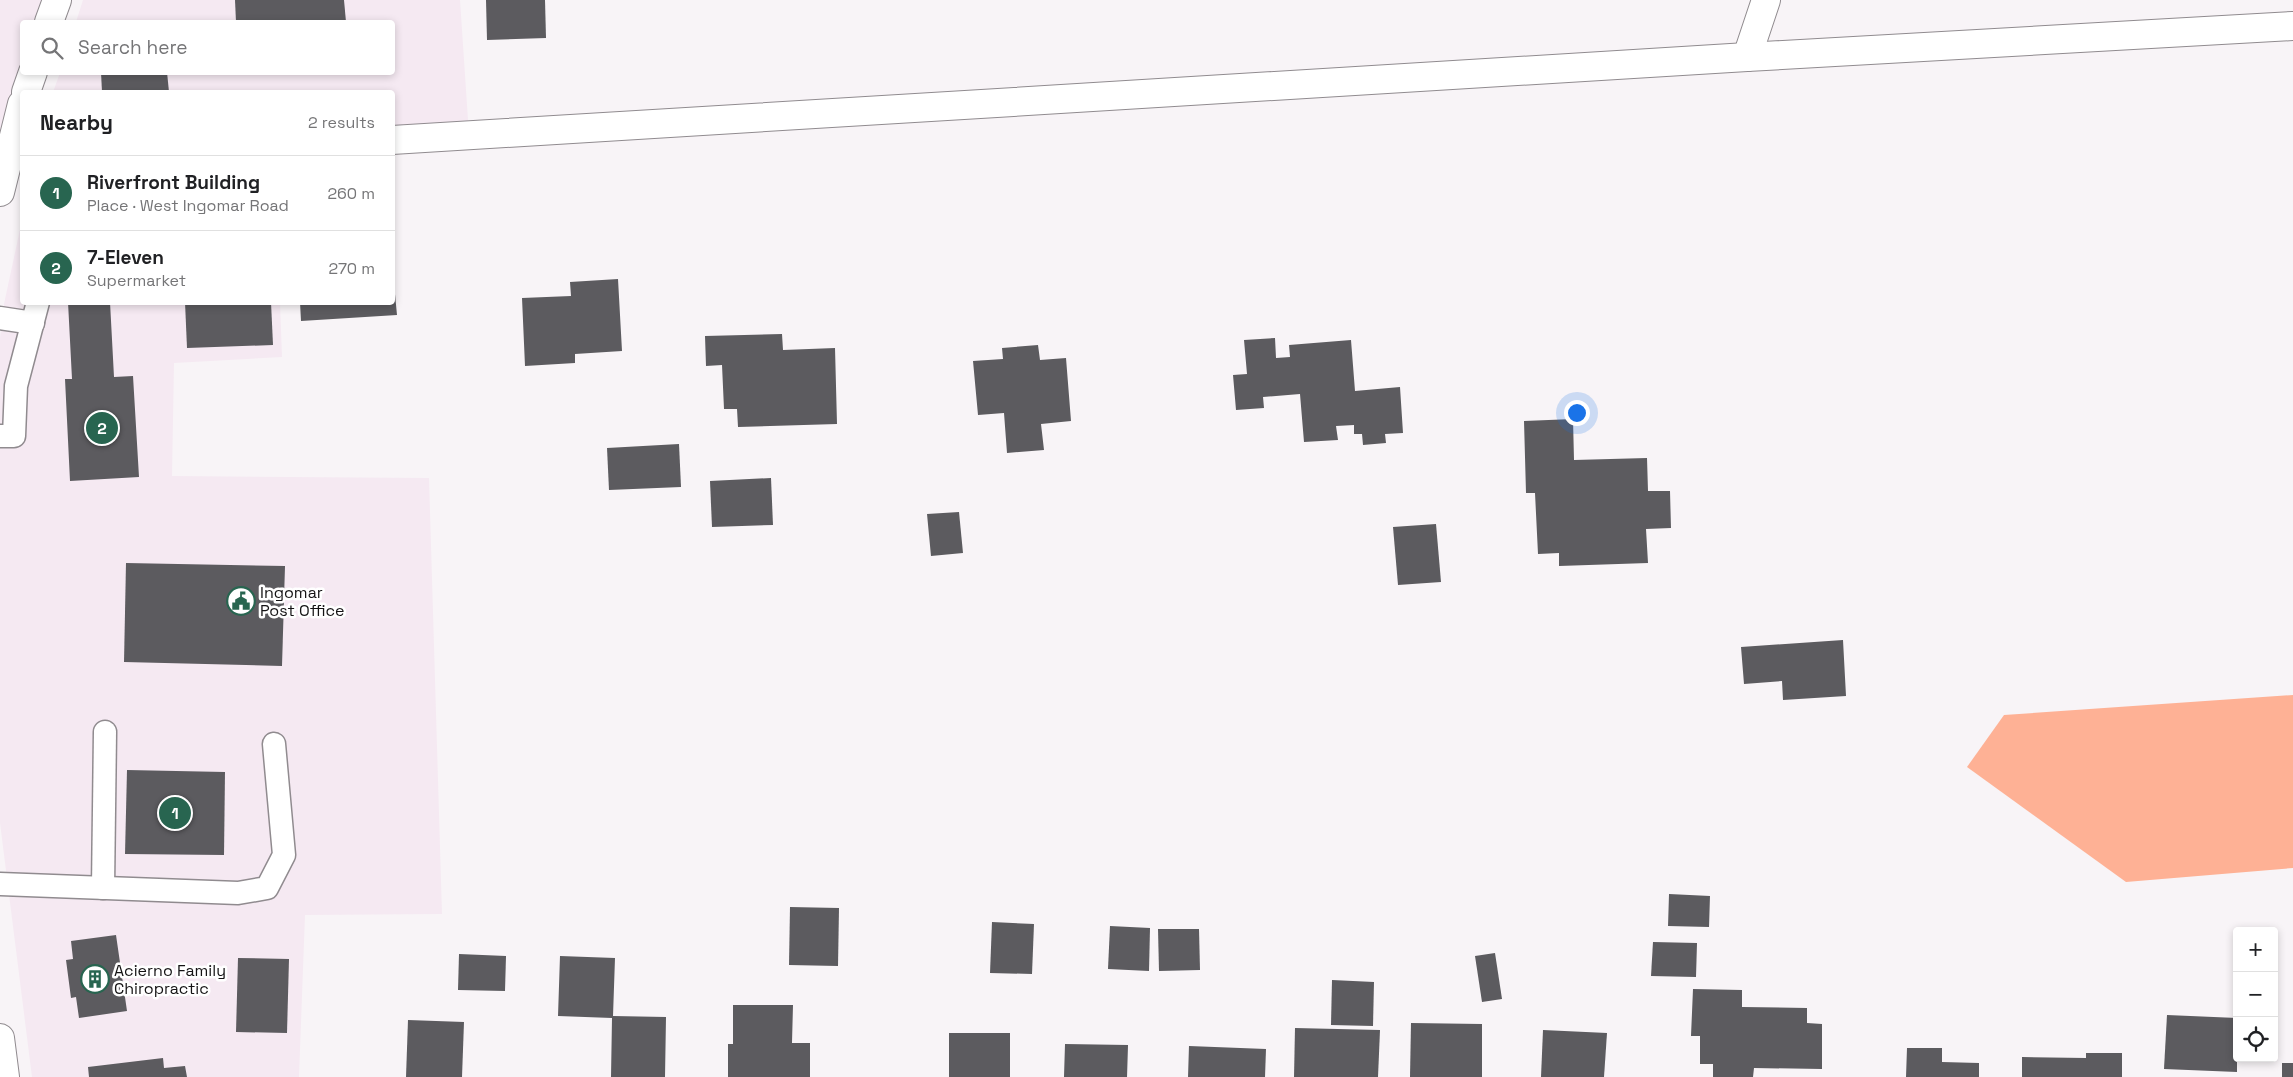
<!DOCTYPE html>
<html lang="en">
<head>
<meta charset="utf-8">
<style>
	:root { --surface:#fff; --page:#f2f2f2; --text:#202124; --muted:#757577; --line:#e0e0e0; --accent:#286550 }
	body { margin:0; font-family:"Space Grotesk",sans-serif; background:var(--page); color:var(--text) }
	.controls { position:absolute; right:15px; bottom:15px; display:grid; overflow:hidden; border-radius:5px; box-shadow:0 2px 8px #0003 }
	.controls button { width:45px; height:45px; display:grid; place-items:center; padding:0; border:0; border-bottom:1px solid var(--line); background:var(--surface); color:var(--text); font:25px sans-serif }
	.you { position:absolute; left:1576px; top:412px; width:18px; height:18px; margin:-12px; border:4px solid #fff; border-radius:50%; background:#1a73e8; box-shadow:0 0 0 8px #1a73e833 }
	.badge { display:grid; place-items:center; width:32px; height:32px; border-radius:50%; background:var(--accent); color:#fff; font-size:16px; font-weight:700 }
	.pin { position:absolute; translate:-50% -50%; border:2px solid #fff; box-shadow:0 1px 5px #0006 }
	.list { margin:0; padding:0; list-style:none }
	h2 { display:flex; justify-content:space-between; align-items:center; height:65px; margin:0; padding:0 20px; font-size:21px }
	h2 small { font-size:16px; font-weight:400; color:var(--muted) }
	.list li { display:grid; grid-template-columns:32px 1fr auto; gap:15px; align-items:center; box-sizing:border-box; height:75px; padding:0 20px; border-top:1px solid var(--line) }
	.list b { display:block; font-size:19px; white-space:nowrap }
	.list p { margin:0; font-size:16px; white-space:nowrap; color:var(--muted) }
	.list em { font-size:16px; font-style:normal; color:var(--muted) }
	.icon { flex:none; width:28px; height:28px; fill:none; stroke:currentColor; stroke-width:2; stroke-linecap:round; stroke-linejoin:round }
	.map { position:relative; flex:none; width:2293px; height:1077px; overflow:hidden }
	.search { position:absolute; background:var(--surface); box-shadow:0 2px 8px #0003; left:20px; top:20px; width:375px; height:55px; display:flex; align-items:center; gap:12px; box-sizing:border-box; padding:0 18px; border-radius:5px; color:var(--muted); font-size:19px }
	.panel { position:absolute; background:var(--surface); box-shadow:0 2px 8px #0003; left:20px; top:90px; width:375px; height:215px; border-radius:5px }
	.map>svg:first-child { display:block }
	.built { fill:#f5e9f2 }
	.forest { fill:#feb195 }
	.building { fill:#5c5b5f }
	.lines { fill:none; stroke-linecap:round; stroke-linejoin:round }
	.service-casing { stroke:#908b8f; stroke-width:25 }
	.minor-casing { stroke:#908b8f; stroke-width:30 }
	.primary-casing { stroke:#908b8f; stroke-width:30 }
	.service { stroke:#fff; stroke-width:22 }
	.minor { stroke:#fff; stroke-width:28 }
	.primary { stroke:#fff; stroke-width:28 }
	.labels { text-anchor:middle; stroke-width:5; stroke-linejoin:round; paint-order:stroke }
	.poi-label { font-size:16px; fill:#141314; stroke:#fff; text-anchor:start }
</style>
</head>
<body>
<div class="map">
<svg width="2293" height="1077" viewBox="0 0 2293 1077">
	<rect width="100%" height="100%" fill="#f8f4f7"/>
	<g class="built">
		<path d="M0,0H57L49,22H22V72L0,191Z"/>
		<path d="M83,0H460L469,135L393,140L392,92H53L60,73L392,72V22H76Z"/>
		<path d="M22,220V302L280,303L282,357L174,363L172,476L429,478L442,914L305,915L299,1077H32L0,823V338L4,304Z"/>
	</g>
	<path class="forest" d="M2293,695V868L2126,882L1967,767L2004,715Z"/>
	<g class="building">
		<path d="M235,0H344L346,22H236Z"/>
		<path d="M486,0H545L546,38L487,40Z"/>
		<path d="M101,72H167L169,92H102Z"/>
		<path d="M392,263L397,315L301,321L300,302H392Z"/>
		<path d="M618,279L622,351L575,354V363L525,366L522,298L571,296L570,282Z"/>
		<path d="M68,302H110L114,377L133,376L139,477L70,481L65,379H72Z"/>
		<path d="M185,302H271L273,345L187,348Z"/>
		<path d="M782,334L783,350L835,348L837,424L738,427L737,409H724L722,365L706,366L705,336Z"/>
		<path d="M1275,338L1276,358L1290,357L1289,345L1351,340L1355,391L1400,387L1403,433L1385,434L1386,443L1363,445L1362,434H1354V425L1336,426L1338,440L1304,442L1300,394L1263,397L1264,408L1236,410L1233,375L1247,374L1244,340Z"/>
		<path d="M1038,345L1040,360L1066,358L1071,421L1041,424L1044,450L1007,453L1004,413L978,415L973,361L1003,359L1002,348Z"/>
		<path d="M1573,419L1574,460L1647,458L1648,491H1670L1671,528L1646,529L1648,563L1559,566V553L1538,554L1535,493H1526L1524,421Z"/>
		<path d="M679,444L681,487L609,490L607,448Z"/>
		<path d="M771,478L773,525L712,527L710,481Z"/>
		<path d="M959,512L963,553L931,556L927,514Z"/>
		<path d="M1436,524L1441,582L1398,585L1393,527Z"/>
		<path d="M126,563L285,566L282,666L124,662Z"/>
		<path d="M1843,640L1846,696L1783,700L1782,681L1744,684L1741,647Z"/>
		<path d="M127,770L225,772L224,855L125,854Z"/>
		<path d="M1669,894L1710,896L1709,927L1668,926Z"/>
		<path d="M790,907L839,908L838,966L789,965Z"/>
		<path d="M992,922L1034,924L1032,974L990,973Z"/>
		<path d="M1110,926L1150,928L1149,971L1108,969Z"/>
		<path d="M1158,929H1199L1200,970L1159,971Z"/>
		<path d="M116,935L127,1011L79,1018L76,997L71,998L66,960L73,959L71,941Z"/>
		<path d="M1653,942L1697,943L1696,977L1651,976Z"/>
		<path d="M1495,953L1502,999L1482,1002L1475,956Z"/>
		<path d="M459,954L506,956L505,991L458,990Z"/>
		<path d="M560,956L615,958L613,1016L666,1017L665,1077H611L612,1018L558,1016Z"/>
		<path d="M238,958L289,959L287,1033L236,1032Z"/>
		<path d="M1332,980L1374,982L1373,1026L1331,1025Z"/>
		<path d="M1693,989L1742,990V1007L1807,1008V1023L1822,1024V1069L1754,1068L1753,1077H1713V1064H1700V1036H1691Z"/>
		<path d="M733,1005H793L792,1043H810V1077H728V1044H733Z"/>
		<path d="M2167,1015L2237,1018V1072L2164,1069Z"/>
		<path d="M408,1020L464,1022L462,1077H406Z"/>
		<path d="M1411,1023L1482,1024V1077H1410Z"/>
		<path d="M1295,1028L1380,1030L1378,1077H1294Z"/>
		<path d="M1543,1030L1607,1033L1604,1077H1541Z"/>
		<rect x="949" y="1033" width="61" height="44"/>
		<path d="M1065,1044L1128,1045L1127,1077H1064Z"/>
		<path d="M1189,1046L1266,1049L1265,1077H1188Z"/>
		<path d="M1907,1048H1942V1062L1979,1063V1077H1906Z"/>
		<path d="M2086,1053H2122V1077H2022V1057L2086,1058Z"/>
		<path d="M163,1058L164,1068L185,1066L187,1077H89L88,1067Z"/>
		<rect x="2282" y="1063" width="11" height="14"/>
	</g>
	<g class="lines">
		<defs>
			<g id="service">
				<path d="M0,318L33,323"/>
				<path d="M0,436H14L16,386L38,302"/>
				<path d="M0,884L238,893L267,888L284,855L274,744"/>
				<path d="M103,888L105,732"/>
			</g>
			<g id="minor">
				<path d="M1747,57L1766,0"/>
				<path d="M392,140L1747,57L2293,26"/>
			</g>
			<g id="primary">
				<path d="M49,22L57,0"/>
				<path d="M26,92L33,72"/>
				<path d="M0,192L22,104"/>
				<path d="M0,1038L5,1077"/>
			</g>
		</defs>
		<use href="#service" class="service-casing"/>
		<use href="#minor" class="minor-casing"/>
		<use href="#primary" class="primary-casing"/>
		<use href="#service" class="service"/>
		<use href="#minor" class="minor"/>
		<use href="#primary" class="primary"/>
	</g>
	<defs>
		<symbol id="civic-ring" viewBox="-11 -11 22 22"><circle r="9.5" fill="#fff" stroke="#286550" stroke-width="1.5"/><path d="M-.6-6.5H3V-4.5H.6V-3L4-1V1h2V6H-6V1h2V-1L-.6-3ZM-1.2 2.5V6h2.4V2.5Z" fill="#286550"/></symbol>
		<symbol id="building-ring" viewBox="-11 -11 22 22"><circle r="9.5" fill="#fff" stroke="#286550" stroke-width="1.5"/><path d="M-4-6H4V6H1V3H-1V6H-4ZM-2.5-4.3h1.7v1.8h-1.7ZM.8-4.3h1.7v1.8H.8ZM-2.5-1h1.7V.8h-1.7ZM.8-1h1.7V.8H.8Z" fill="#286550"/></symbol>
	</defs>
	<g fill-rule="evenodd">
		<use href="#civic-ring" x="225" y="585" width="32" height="32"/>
		<use href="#building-ring" x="79" y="963" width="32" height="32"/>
	</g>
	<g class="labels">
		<g class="poi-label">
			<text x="260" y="598">Ingomar<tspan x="260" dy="18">Post Office</tspan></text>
			<text x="114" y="976">Acierno Family<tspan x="114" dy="18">Chiropractic</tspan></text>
		</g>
	</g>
</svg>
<div class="controls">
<button>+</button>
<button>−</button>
<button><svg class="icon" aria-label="locate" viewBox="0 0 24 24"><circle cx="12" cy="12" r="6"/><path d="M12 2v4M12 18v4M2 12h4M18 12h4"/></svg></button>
</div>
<div class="you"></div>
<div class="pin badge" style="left:175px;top:813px">1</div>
<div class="pin badge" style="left:102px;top:428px">2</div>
<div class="search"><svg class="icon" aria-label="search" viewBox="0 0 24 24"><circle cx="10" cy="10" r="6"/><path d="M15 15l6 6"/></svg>Search here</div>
<section class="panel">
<h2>Nearby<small>2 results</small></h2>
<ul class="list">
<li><span class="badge">1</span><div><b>Riverfront Building</b><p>Place · West Ingomar Road</p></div><em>260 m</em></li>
<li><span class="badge">2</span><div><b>7-Eleven</b><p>Supermarket</p></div><em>270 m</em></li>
</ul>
</section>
</div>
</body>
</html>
